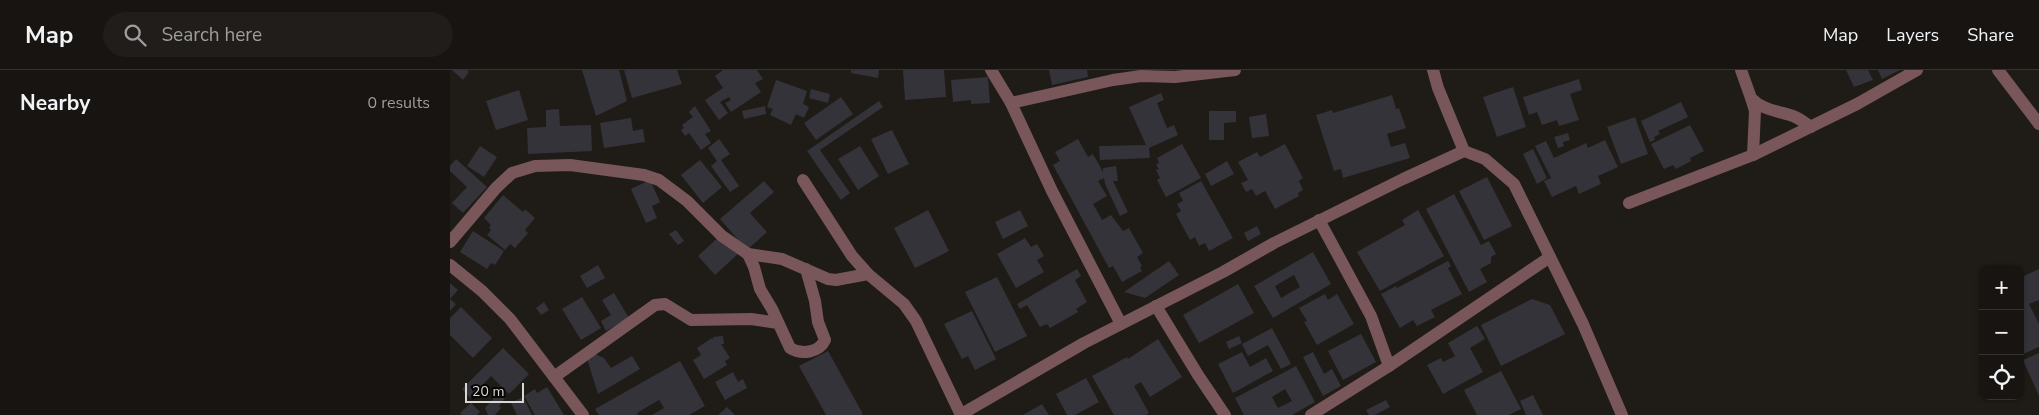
<!DOCTYPE html>
<html lang="en">
<head>
<meta charset="utf-8">
<style>
	:root { --surface:#171411; --page:#201d1a; --text:#f1f3f6; --muted:#9e9e9f; --line:#363331 }
	body { margin:0; font-family:"Nunito Sans",sans-serif; background:var(--page); color:var(--text) }
	.controls { position:absolute; right:15px; bottom:15px; display:grid; overflow:hidden; border-radius:10px; box-shadow:0 1px 4px #0004 }
	.controls button { width:45px; height:45px; display:grid; place-items:center; padding:0; border:0; border-bottom:1px solid var(--line); background:var(--surface); color:var(--text); font:25px sans-serif }
	.scale { position:absolute; left:15px; bottom:12px; width:59px; box-sizing:border-box; padding-left:5px; border:2px solid #dad8d5; border-top:0; font-size:14px; line-height:18px; white-space:nowrap; color:#dad8d5; -webkit-text-stroke:4px #080605; paint-order:stroke }
	.list { margin:0; padding:0; list-style:none }
	h2 { display:flex; justify-content:space-between; align-items:center; height:65px; margin:0; padding:0 20px; font-size:21px }
	h2 small { font-size:16px; font-weight:400; color:var(--muted) }
	.icon { flex:none; width:28px; height:28px; fill:none; stroke:currentColor; stroke-width:2; stroke-linecap:round; stroke-linejoin:round }
	.map { position:relative; flex:none; width:1589px; height:345px; overflow:hidden }
	header { display:flex; align-items:center; gap:30px; box-sizing:border-box; height:70px; padding:0 25px; background:var(--surface); border-bottom:1px solid var(--line) }
	header strong { font-size:24px }
	nav { display:flex; gap:28px; margin-inline-start:auto; font-size:18px }
	.search { width:350px; height:45px; background:var(--page); display:flex; align-items:center; gap:12px; box-sizing:border-box; padding:0 18px; border-radius:28px; color:var(--muted); font-size:19px }
	main { display:flex }
	aside { flex:1; background:var(--surface) }
	.map>svg:first-child { display:block }
	.building { fill:#333339; fill-rule:evenodd }
	.lines { fill:none; stroke-linecap:round; stroke-linejoin:round }
	.minor { stroke:#78565a; stroke-width:12 }
</style>
</head>
<body>
<header>
<strong>Map</strong>
<div class="search"><svg class="icon" aria-label="search" viewBox="0 0 24 24"><circle cx="10" cy="10" r="6"/><path d="M15 15l6 6"/></svg>Search here</div>
<nav><a>Map</a><a>Layers</a><a>Share</a></nav>
</header>
<main>
<aside>
<h2>Nearby<small>0 results</small></h2>
<ul class="list">
</ul>
</aside>
<div class="map">
<svg width="1589" height="345" viewBox="0 0 1589 345">
	<rect width="100%" height="100%" fill="#1f1b17"/>
	<g class="building">
		<path d="M2,0H17L19,2L13,10Z"/>
		<path d="M132,0H169L177,31L146,46Z"/>
		<path d="M174,0H227L232,14L182,28Z"/>
		<path d="M273,0H307L313,9L305,13L311,22L281,42L275,33L281,30L279,27L270,32L278,43L269,50L255,30L273,18L265,6Z"/>
		<path d="M401,0H429L428,8L401,3Z"/>
		<path d="M453,0H494L496,27L455,30Z"/>
		<path d="M599,0H637L638,7L602,15Z"/>
		<path d="M1396,0H1418L1423,10L1404,17Z"/>
		<path d="M1428,0H1450L1432,9Z"/>
		<path d="M538,7L540,33L521,34V30L503,32L501,10Z"/>
		<path d="M1129,9L1132,20L1120,24L1129,50L1109,56L1107,50L1092,55L1087,42L1079,45L1073,27Z"/>
		<path d="M326,10L357,21L353,34L359,37L354,48L346,44L341,55L320,45L323,39L317,37Z"/>
		<path d="M1063,17L1076,57L1047,67L1033,27Z"/>
		<path d="M361,19L380,24L378,33L359,28Z"/>
		<path d="M69,20L78,50L46,60L36,31Z"/>
		<path d="M711,23L714,30L707,33L717,58L724,55L728,65L699,78L700,88L650,90L649,76L696,75L679,37Z"/>
		<path d="M942,25L946,39L949,38L956,58L937,64L941,77L955,73L960,88L893,108L891,99L884,101L866,45L882,40L883,43Z"/>
		<path d="M391,27L403,44L366,70L354,53Z"/>
		<path d="M429,31L433,37L370,80L400,123L391,130L357,81Z"/>
		<path d="M1231,32L1238,47L1208,61L1210,64L1204,67L1205,70L1200,72L1191,51Z"/>
		<path d="M245,36L261,61L255,64L261,73L251,80L239,63L235,66L231,60L234,58L232,55L243,47L239,42Z"/>
		<path d="M315,36L316,44L294,49L292,41Z"/>
		<path d="M109,39L110,56L141,55L142,81L78,84L77,58L96,57V40Z"/>
		<path d="M759,41H786V52L774,53V70H759Z"/>
		<path d="M816,44L819,66L802,68L799,47Z"/>
		<path d="M1185,47L1198,84L1171,94L1157,57Z"/>
		<path d="M181,48L183,61L193,59L195,72L154,78L150,53Z"/>
		<path d="M1240,55L1254,81L1240,88L1241,91L1226,99L1223,95L1214,99L1201,74Z"/>
		<path d="M442,60L459,94L438,104L421,69Z"/>
		<path d="M1118,63L1120,70L1113,72L1114,76L1108,78L1104,67Z"/>
		<path d="M269,69L280,84L271,90L289,116L280,122L261,96L267,91L258,78Z"/>
		<path d="M628,69L638,87L643,84L653,102V98L666,96L668,111H663L678,142L670,146L655,114L654,108L648,111L657,126L643,134L652,150L661,145L673,161L679,158L693,183L687,187L692,196L690,197L692,201L672,212L663,196L659,198L603,95L610,91L605,82Z"/>
		<path d="M1155,70L1168,97L1148,106L1151,114L1129,124L1126,116L1102,127L1094,111L1101,108L1085,76L1096,71L1104,88L1136,73L1138,78Z"/>
		<path d="M732,74L751,108L716,127L707,110L710,108L706,100L709,99L706,95L709,93L707,88Z"/>
		<path d="M835,74L853,108L849,111L853,120L848,123L849,126L825,139L815,121L806,126L802,119L796,122L791,113L798,110L788,92L807,82L810,87Z"/>
		<path d="M30,76L47,87L34,107L17,96Z"/>
		<path d="M410,76L429,106L408,120L388,89Z"/>
		<path d="M1083,79L1097,108L1087,114L1073,84Z"/>
		<path d="M6,89L37,117L13,143L2,133L17,117L0,101V96Z"/>
		<path d="M250,90L272,117L253,133L231,105Z"/>
		<path d="M777,91L784,104L761,116L755,104Z"/>
		<path d="M1037,107L1062,156L1034,170L1009,121Z"/>
		<path d="M200,110L210,132L202,136L207,148L196,153L181,119Z"/>
		<path d="M314,111L324,122L300,143L317,162L297,180L270,149Z"/>
		<path d="M751,111L783,168L759,181L755,173L749,176L745,167L740,170L726,144L731,141L727,134L733,131L729,123Z"/>
		<path d="M1004,124L1031,175L1039,171L1046,184L1041,187V193L1030,199L1037,212L1019,222L976,139Z"/>
		<path d="M53,125L73,142L75,139L85,148L75,160L78,163L65,178L60,174L55,180L37,165L41,160L39,158L41,155L34,148Z"/>
		<path d="M478,140L499,181L465,198L444,158Z"/>
		<path d="M570,140L578,156L553,169L545,152Z"/>
		<path d="M968,140L994,186L930,221L907,182L955,155L952,150Z"/>
		<path d="M807,156L811,164L798,171L794,163Z"/>
		<path d="M226,160L234,171L228,175L219,164Z"/>
		<path d="M23,161L54,181L45,195L41,193L37,199L10,182Z"/>
		<path d="M272,164L289,183L265,205L248,186Z"/>
		<path d="M575,168L581,177L587,174L594,186L587,190L594,202L566,218L547,184Z"/>
		<path d="M863,182L881,214L823,248L804,216ZM844,205L850,217L831,228L825,216Z"/>
		<path d="M719,191L729,205L695,228L674,222Z"/>
		<path d="M998,191L1001,196L998,198L1012,224L981,240L985,247L967,256L963,250L950,258L931,224L946,216L947,218Z"/>
		<path d="M148,195L155,208L137,218L130,206Z"/>
		<path d="M627,199L631,206L625,210L637,232L626,239L628,242L600,258L597,254L590,257L577,235L570,239L567,234Z"/>
		<path d="M1589,199V230L1579,234L1589,254V277L1573,284L1570,277V208Z"/>
		<path d="M547,207L577,266L545,282L515,222Z"/>
		<path d="M0,213L8,220L0,229L6,234L0,241Z"/>
		<path d="M788,214L804,243L749,273L733,245Z"/>
		<path d="M164,223L179,248L156,261L151,251L161,245L152,230Z"/>
		<path d="M875,224L878,230L887,224L904,254L867,275L854,252L857,251L849,238Z"/>
		<path d="M132,227L151,258L131,270L112,239Z"/>
		<path d="M1082,229L1100,235L1115,264L1051,296L1031,255Z"/>
		<path d="M94,232L99,240L91,245L86,238Z"/>
		<path d="M11,237L42,268L23,288L0,265V248Z"/>
		<path d="M522,241L546,289L525,300L518,286L512,289L494,254Z"/>
		<path d="M1027,256L1035,269L1020,278L1033,302L993,324L977,295L991,288L993,292L1005,286L998,273Z"/>
		<path d="M822,258L841,294L831,299L818,275L798,286L792,274Z"/>
		<path d="M911,264L926,292L893,310L878,281Z"/>
		<path d="M273,266L274,274H271L280,288L275,291L277,295L254,309L243,290L251,285L247,278L262,268L264,270L263,267Z"/>
		<path d="M789,266L792,273L779,279L776,272Z"/>
		<path d="M708,269L732,307L700,327L691,312L684,316L699,343L696,345H664L642,306L677,287L678,289Z"/>
		<path d="M53,278L79,304L59,324L41,306L20,328L12,319Z"/>
		<path d="M134,279L154,288L161,298L182,286L190,299L148,324Z"/>
		<path d="M378,281L413,344L411,345H376L349,296Z"/>
		<path d="M792,282L800,297L816,288L823,301L783,323L768,294Z"/>
		<path d="M863,282L874,304L882,299L891,316L873,326L853,287Z"/>
		<path d="M1589,283V326L1573,290Z"/>
		<path d="M230,291L255,336L239,345H202L214,338L209,330L187,343L188,345H149L145,339Z"/>
		<path d="M846,296L865,332L842,345H794L785,328ZM835,319L842,331L828,338L822,327Z"/>
		<path d="M1051,301L1071,339L1059,345H1027L1014,320Z"/>
		<path d="M283,302L288,312L293,309L297,318L275,330L265,312Z"/>
		<path d="M636,308L649,332L625,345H617L606,324Z"/>
		<path d="M97,317L114,345H85L74,326L85,319L87,323Z"/>
		<path d="M50,321L56,327L49,336L51,338L45,345H38L35,338Z"/>
		<path d="M1083,325L1093,345H1076L1070,331Z"/>
		<path d="M73,327L82,345H67L61,333Z"/>
		<path d="M936,330L940,337L925,345H919L916,340Z"/>
		<path d="M21,333L30,342L27,345H12L10,343Z"/>
		<path d="M592,334L599,345H573Z"/>
		<path d="M277,337L285,345H268Z"/>
	</g>
	<g class="lines">
		<g class="minor">
			<path d="M541,0L561,33L602,121L671,254"/>
			<path d="M983,0L988,18L1014,81"/>
			<path d="M1291,0L1301,28C1312,40 1328,41 1343,46C1349,48 1355,53 1361,57"/>
			<path d="M1548,0L1589,54"/>
			<path d="M1301,28L1305,41L1303,85"/>
			<path d="M561,33L663,10L691,6L725,7L785,0"/>
			<path d="M353,110L402,186L418,204L454,234L466,251L511,345"/>
			<path d="M1179,133L1303,85L1407,34L1467,0"/>
			<path d="M869,150L921,246L939,296"/>
			<path d="M0,172L46,118L62,103L85,96L120,95L194,105L209,110L237,131L272,166L298,184L332,189L378,209L386,210L418,204"/>
			<path d="M298,184L304,197L310,219L322,239L340,278C351,285 369,283 375,270L368,252L365,231L356,199"/>
			<path d="M0,195L32,221L60,249L133,345"/>
			<path d="M706,236L748,305L775,345"/>
			<path d="M104,307L205,235L215,234L241,250L301,249L328,253"/>
			<path d="M510,345L634,273L773,202L824,173L953,109L1014,81L1035,89L1064,114L1133,254L1172,345"/>
			<path d="M861,345L939,296L1100,187"/>
		</g>
	</g>
</svg>
<div class="controls">
<button>+</button>
<button>−</button>
<button><svg class="icon" aria-label="locate" viewBox="0 0 24 24"><circle cx="12" cy="12" r="6"/><path d="M12 2v4M12 18v4M2 12h4M18 12h4"/></svg></button>
</div>
<div class="scale">20 m</div>
</div>
</main>
</body>
</html>
